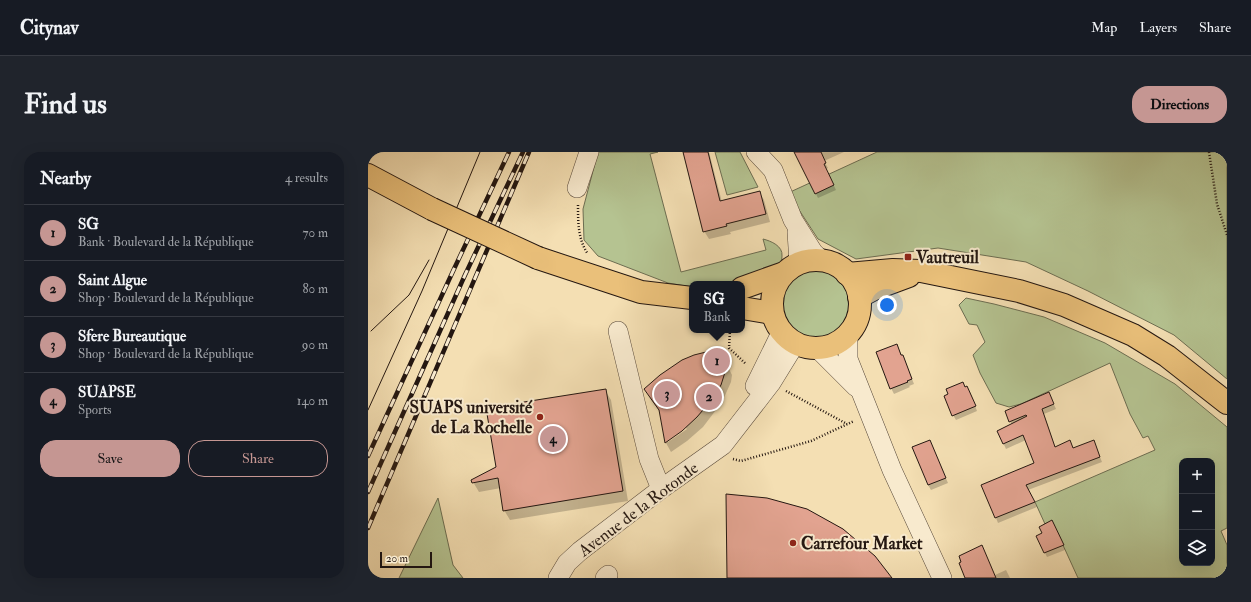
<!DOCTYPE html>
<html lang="en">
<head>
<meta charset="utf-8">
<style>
	:root { --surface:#171b24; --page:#20242c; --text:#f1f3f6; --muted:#9ea1a6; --line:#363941; --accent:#c59692 }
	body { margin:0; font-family:"IM FELL Double Pica",serif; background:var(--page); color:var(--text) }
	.controls { position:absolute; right:12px; bottom:12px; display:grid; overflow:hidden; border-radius:8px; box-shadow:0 4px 16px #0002 }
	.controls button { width:36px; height:36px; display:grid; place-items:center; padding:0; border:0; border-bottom:1px solid var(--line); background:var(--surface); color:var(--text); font:20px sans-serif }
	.scale { position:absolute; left:12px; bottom:10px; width:52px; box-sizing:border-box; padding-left:4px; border:2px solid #241711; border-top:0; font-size:11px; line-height:14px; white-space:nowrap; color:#241711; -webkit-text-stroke:3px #f8eace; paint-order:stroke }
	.you { position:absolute; left:519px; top:153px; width:14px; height:14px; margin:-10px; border:3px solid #fff; border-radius:50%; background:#1a73e8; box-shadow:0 0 0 6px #1a73e833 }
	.badge { display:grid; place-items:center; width:26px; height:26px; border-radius:50%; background:var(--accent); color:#111; font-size:13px; font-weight:700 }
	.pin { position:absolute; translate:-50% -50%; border:2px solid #fff; box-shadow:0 1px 4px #0006 }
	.popup { position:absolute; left:321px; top:129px; width:56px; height:52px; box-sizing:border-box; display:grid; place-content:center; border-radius:8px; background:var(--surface); filter:drop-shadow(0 1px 3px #0005); font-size:13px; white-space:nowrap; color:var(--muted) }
	.popup b { font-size:15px; color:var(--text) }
	.popup::after { content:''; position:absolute; left:50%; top:100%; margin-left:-8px; border:8px solid transparent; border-top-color:var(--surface) }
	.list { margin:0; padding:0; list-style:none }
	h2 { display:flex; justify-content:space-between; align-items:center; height:52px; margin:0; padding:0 16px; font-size:17px }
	h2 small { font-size:13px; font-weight:400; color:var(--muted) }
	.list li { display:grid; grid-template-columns:26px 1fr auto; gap:12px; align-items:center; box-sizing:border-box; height:56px; padding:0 16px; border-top:1px solid var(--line) }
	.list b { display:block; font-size:15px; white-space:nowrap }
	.list p { margin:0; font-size:13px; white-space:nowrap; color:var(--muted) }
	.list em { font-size:13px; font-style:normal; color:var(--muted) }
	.actions { display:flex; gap:8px; padding:12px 16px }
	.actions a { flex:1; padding:9px 0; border:1px solid var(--accent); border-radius:16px; text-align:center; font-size:14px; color:var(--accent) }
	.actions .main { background:var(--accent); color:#111 }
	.icon { flex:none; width:22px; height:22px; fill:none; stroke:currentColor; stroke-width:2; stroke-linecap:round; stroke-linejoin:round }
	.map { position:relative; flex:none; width:859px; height:426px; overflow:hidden; border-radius:16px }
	header { display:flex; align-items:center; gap:24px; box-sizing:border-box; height:56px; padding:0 20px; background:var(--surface); border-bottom:1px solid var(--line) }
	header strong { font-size:19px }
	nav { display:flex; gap:22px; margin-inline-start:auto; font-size:14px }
	.intro { display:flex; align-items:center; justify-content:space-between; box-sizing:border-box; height:96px; padding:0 24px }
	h1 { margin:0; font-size:28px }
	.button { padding:10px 18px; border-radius:16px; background:var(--accent); color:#111; font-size:14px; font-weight:700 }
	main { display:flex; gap:24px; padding:0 24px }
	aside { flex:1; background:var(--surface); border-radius:16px; box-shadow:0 4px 16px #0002 }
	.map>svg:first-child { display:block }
	.green { fill:#b5c391; stroke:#6c6d51; fill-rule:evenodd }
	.shadow { fill:#0003; fill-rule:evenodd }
	.building { fill:#e2a390; stroke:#241711 }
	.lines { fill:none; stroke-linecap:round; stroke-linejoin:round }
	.minor-casing { stroke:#58493a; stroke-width:20 }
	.major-casing { stroke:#241711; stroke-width:24 }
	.path { stroke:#241711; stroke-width:2.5; stroke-dasharray:1 2; stroke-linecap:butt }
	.minor { stroke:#f8eace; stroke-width:19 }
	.major { stroke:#eac07a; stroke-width:22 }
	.tram { stroke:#241711; stroke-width:1 }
	.rail-casing { stroke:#241711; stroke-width:4.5 }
	.rail { stroke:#f8eace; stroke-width:3; stroke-dasharray:9; stroke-linecap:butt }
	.major-bridge-casing { stroke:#241711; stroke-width:24; stroke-linecap:butt }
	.major-bridge { stroke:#eac07a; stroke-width:22 }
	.poi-dot { fill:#8f2418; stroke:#f8eace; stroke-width:1.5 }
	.labels { text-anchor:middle; stroke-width:4; stroke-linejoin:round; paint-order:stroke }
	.poi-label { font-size:17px; font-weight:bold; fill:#241711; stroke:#f8eace; text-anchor:start }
	.street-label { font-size:17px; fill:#241711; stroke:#f8eace }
</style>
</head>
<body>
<header>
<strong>Citynav</strong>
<nav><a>Map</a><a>Layers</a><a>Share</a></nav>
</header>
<div class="intro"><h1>Find us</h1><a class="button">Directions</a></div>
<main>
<aside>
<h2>Nearby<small>4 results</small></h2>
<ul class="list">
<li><span class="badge">1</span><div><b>SG</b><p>Bank · Boulevard de la République</p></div><em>70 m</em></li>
<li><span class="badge">2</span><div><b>Saint Algue</b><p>Shop · Boulevard de la République</p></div><em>80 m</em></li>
<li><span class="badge">3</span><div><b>Sfere Bureautique</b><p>Shop · Boulevard de la République</p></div><em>90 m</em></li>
<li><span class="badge">4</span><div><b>SUAPSE</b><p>Sports</p></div><em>140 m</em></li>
</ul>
<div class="actions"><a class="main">Save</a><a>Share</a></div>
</aside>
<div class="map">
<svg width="859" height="426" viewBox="0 0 859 426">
	<rect width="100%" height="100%" fill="#f4dfb3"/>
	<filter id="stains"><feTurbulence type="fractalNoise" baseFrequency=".005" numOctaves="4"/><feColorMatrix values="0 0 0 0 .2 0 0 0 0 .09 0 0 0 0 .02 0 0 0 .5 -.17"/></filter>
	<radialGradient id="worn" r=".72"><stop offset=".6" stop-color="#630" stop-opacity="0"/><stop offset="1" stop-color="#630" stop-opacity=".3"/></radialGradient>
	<g class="green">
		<path d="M230,0H290L282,2L313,120L398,98L395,87C403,89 415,94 414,104C414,110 411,112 406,116C387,135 349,132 324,132V135L300,131L230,104L216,88L215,57Z"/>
		<path d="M347,0H372L390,35L359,43Z"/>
		<path d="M509,0H859V227L806,183L720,139L658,110L570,96L488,107L450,87L420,41Z"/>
		<circle cx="448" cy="153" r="43"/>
		<path d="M598,146L626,152L676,165L737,191L807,232L859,275V376L853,379L859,393V426H710L684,369L677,372L667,350L787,298L780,284L775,286L762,262L742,211L653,252L641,255L628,251L612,221L605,203L617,190L609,173L601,172L591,153ZM814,309H844V411H814Z"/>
		<path d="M70,346L85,413L95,426H31Z"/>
	</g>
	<g class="shadow">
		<path d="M319,0H341L354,50L391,40L396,48L402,70L362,80L363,82L341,87L336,79Z"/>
		<path d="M427,0H476L456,9L460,16L458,17L468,38L450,46Z"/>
		<path d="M529,194L537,209L546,232L541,234L542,235L526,242L523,236Z"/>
		<path d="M355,205L364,223L363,230L354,250L335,275L319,289L303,300L298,291L292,260L283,247ZM317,275L319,277L300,290V288Z"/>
		<path d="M597,236L602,240L609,259L588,268L585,263L581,243Z"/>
		<path d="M237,238L243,248L260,349L142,368L136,358L133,336L111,340L105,330L129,315Z"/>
		<path d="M683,246L688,257L676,262L687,295L705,297L728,295L734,310L660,338L669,355L630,371L628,366L667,312L658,288L638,297L630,280L644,273L642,269Z"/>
		<path d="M564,295L580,331L563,338L560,333Z"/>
		<path d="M686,374L697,398L679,405L677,401Z"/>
		<path d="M638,418L642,426H598L627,423Z"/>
	</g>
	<g class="building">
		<path d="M315,0H340L352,49L392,39L398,62L358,72L359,74L335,80Z"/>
		<path d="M426,0H453L458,11L456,12L466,33L447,42Z"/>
		<path d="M529,192L533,203H535L544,227L539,229L540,230L522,237L508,200Z"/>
		<path d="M342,199L352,201L357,207L358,217L353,233L341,251L329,265L314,279L297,291L291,258L276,237L292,223L314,208L326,203Z"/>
		<path d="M595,230L597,235L599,234L608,254L584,264L576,244L580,242L578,237Z"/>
		<path d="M238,237L255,339L135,359L130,326L104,331L103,328L128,315L118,256Z"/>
		<path d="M681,240L686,252L674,257L687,295L702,288L705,296L726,288L732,305L658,333L667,350L627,366L613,333L666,311L655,283L635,292L629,279L659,264L658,263L641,270L637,259Z"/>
		<path d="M562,288L578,326L560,333L544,295Z"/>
		<path d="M358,342L399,346L439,357L475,377L507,404L524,426H359Z"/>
		<path d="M684,368L696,393L676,401L668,384L674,381L671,375Z"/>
		<path d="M614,393L628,426H597L591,411L593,410L591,404Z"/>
	</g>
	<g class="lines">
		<defs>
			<g id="minor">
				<path d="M388,0L405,18L425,68L445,100L454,109"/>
				<path d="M209,36L221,0"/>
				<path d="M427,113L431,111L429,80"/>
				<path d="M250,179L281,307L293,337"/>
				<path d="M480,182V207L524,318L574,426"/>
				<path d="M449,196L488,235"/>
				<path d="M387,234L413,181"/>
				<path d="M190,426L199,411L212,399L293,337L355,293L403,231L427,192"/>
				<path d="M237,426L240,423"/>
			</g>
			<g id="major">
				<path d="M0,23L64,57"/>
				<path d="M170,106L273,140L324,146"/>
				<circle cx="448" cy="152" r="44"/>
				<path d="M479,122L525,118L553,119L651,139L696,153L765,183L799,204L859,251"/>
				<path d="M374,136L416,121"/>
				<path d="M491,145L506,137L541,124"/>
				<path d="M374,156L404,161"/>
			</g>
		</defs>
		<use href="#minor" class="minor-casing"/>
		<use href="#major" class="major-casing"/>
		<g class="path">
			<path d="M841,0L849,52L859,83"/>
			<path d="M210,53C210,70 210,88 220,102"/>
			<path d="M362,178L361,196L378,212"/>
			<path d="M418,239L479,272"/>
			<path d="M365,307L373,309L443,289L486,269"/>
		</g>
		<use href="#minor" class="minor"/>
		<use href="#major" class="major"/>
		<g class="tram">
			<path d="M3,179L41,143L61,108"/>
			<path d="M0,258L54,139L112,0"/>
		</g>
		<defs>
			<g id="rail">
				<path d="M0,304L86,117L141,0"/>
				<path d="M0,340L97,123L155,0"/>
				<path d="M0,376L161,0"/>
			</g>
		</defs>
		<use href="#rail" class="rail-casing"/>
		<use href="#rail" class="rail"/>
		<defs>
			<path id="major-bridge" d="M64,57L170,106"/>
		</defs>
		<use href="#major-bridge" class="major-bridge-casing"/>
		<use href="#major-bridge" class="major-bridge"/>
	</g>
	<g class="poi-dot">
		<rect x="536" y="101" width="8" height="8" rx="2"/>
		<circle cx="172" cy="265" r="4"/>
		<circle cx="425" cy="391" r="4"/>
	</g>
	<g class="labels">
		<g class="poi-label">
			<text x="548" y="111">Vautreuil</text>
			<text x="164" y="261" text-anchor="end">SUAPS université<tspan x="164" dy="20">de La Rochelle</tspan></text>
			<text x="433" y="397">Carrefour Market</text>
		</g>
		<g class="street-label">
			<text transform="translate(270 357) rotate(-37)" y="6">Avenue de la Rotonde</text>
		</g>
	</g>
	<rect width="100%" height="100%" filter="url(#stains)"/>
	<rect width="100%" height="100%" fill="url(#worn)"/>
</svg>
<div class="controls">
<button>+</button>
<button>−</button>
<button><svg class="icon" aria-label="layers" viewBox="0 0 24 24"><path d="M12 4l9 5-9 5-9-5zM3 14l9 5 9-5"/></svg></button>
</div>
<div class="scale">20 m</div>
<div class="you"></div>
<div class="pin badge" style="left:349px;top:209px">1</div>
<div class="popup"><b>SG</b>Bank</div>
<div class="pin badge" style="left:341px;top:245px">2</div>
<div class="pin badge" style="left:299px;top:242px">3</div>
<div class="pin badge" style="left:185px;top:287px">4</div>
</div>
</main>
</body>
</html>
